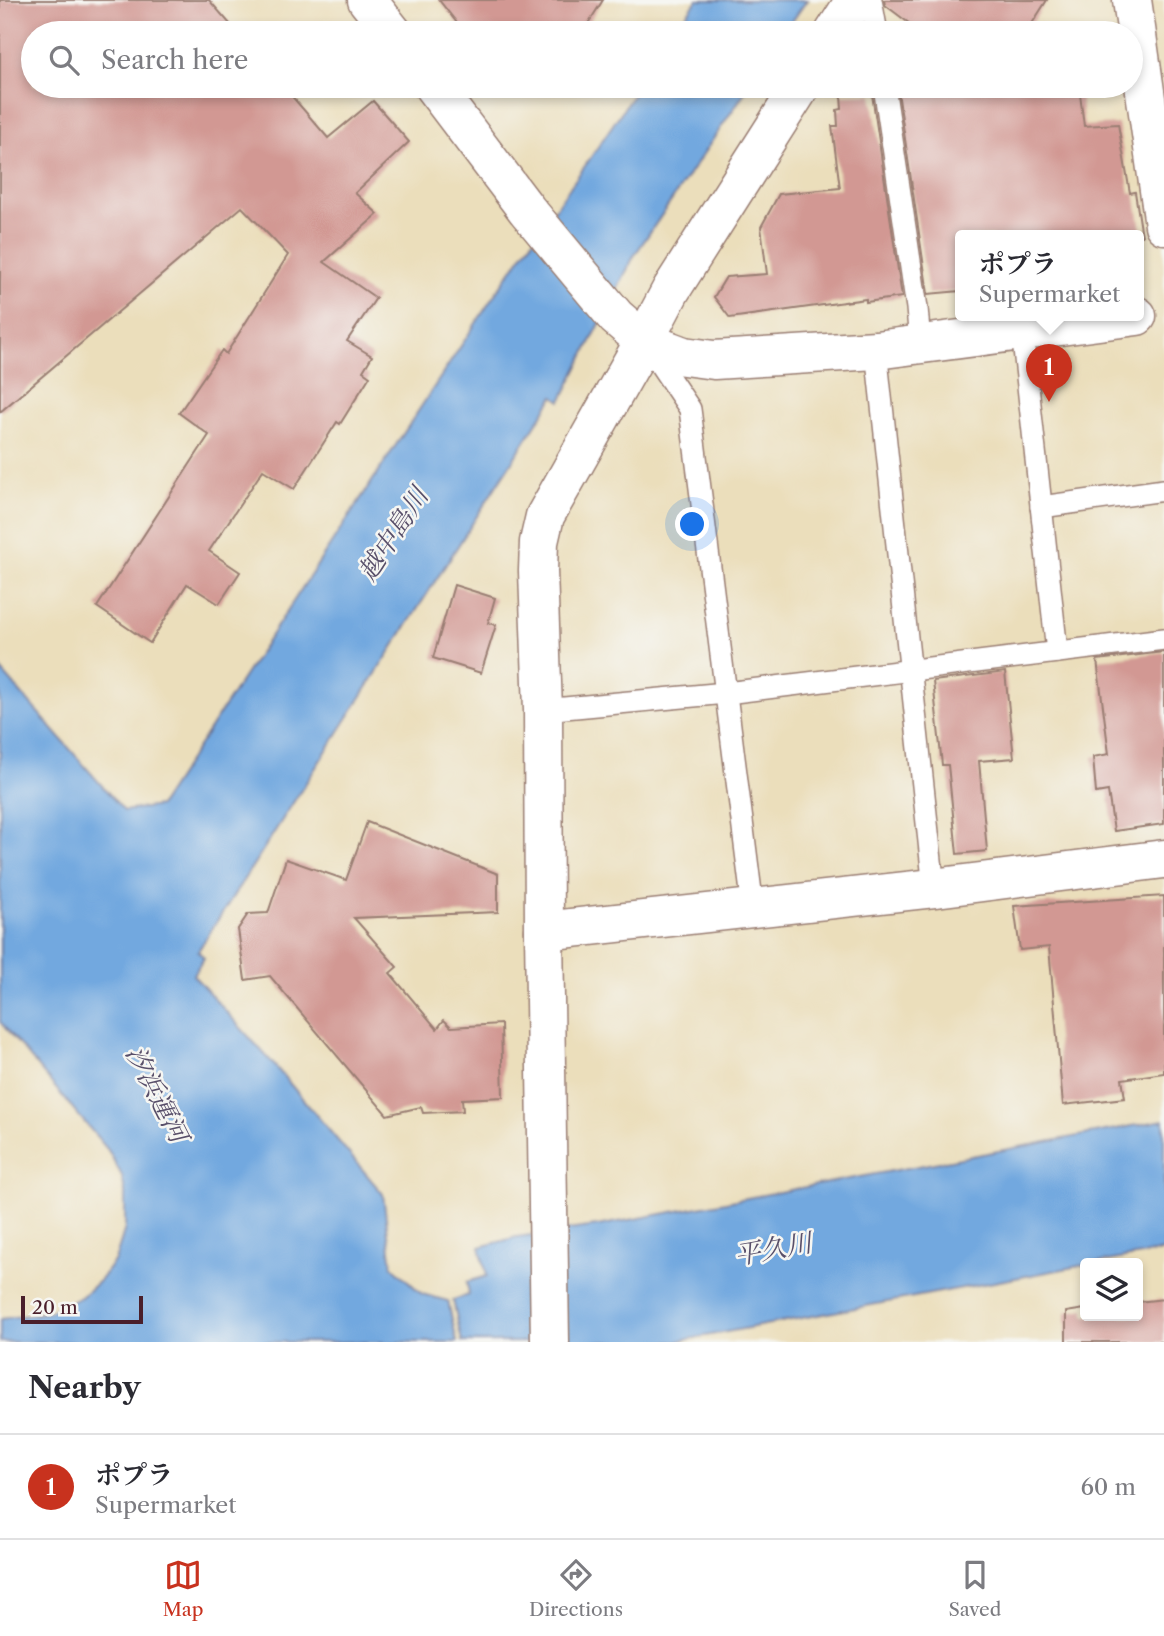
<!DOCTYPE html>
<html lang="en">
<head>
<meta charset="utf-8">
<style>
	:root { --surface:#fff; --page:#f2f2f3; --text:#2b2b33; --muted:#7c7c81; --line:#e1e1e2; --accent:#c8321e }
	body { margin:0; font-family:"Libre Caslon Text","Noto Serif JP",serif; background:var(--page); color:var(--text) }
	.controls { position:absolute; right:21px; bottom:21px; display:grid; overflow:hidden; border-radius:7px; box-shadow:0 4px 10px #0003 }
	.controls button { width:63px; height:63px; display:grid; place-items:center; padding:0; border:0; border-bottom:2px solid var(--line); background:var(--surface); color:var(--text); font:35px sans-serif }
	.scale { position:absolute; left:21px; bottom:18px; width:122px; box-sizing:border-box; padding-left:7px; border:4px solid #4a1f2b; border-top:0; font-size:19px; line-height:24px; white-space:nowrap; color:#4a1f2b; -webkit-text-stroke:5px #f6f6f2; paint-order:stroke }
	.you { position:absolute; left:693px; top:525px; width:24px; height:24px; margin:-18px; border:5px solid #fff; border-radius:50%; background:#1a73e8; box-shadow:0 0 0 10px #1a73e833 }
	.badge { display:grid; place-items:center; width:46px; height:46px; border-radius:50%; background:var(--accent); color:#fff; font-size:23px; font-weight:700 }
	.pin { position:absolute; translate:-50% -58px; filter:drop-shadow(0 2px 4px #0008) }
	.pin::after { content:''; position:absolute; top:37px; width:24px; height:21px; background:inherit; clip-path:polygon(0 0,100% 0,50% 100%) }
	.popup { position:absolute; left:955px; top:230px; width:189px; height:91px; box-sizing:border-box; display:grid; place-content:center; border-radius:7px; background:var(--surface); filter:drop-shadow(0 2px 5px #0005); font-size:23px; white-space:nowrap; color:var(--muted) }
	.popup b { font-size:26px; color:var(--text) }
	.popup::after { content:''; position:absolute; left:50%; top:100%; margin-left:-14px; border:14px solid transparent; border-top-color:var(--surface) }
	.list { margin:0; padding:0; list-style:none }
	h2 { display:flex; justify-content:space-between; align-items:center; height:91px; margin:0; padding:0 28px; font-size:30px }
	h2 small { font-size:23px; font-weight:400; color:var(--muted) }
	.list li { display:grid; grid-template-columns:46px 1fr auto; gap:21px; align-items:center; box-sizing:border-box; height:105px; padding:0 28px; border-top:2px solid var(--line) }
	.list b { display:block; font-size:26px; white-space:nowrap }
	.list p { margin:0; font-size:23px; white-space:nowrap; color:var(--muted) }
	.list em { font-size:23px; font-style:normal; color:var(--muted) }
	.icon { flex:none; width:38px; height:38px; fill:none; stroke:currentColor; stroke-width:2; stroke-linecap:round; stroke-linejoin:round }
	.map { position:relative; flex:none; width:1164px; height:1342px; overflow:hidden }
	.search { position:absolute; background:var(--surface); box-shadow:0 4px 10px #0003; left:21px; right:21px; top:21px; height:77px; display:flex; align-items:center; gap:18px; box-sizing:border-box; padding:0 24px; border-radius:38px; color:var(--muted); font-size:26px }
	.sheet { height:196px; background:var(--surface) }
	nav { display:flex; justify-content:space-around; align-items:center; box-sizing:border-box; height:98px; border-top:2px solid var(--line); background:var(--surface); font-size:19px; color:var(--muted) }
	nav a { display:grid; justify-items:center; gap:4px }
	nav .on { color:var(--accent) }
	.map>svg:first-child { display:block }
	.water { fill:#72a8df; stroke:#5e6485; stroke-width:2 }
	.building { fill:#d29893 }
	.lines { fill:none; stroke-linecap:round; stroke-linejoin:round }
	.service-casing { stroke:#9a7e73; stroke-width:24 }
	.minor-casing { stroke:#9a7e73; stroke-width:41 }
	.tertiary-casing { stroke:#9a7e73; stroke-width:41 }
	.service { stroke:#fff; stroke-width:21 }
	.minor { stroke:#fff; stroke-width:38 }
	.tertiary { stroke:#fff; stroke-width:38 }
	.labels { text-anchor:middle; stroke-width:5; stroke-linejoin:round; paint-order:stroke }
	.water-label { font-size:26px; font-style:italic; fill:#584f6a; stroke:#f6f6f2 }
</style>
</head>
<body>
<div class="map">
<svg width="1164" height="1342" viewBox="0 0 1164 1342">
	<rect width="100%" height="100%" fill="#f6f6f2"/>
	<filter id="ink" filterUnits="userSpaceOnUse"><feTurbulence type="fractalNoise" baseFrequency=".0143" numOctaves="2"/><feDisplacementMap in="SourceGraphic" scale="14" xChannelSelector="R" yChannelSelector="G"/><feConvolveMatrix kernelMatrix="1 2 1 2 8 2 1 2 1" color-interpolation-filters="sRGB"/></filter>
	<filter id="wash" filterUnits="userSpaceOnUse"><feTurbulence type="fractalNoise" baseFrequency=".00686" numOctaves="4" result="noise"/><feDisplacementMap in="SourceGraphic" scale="28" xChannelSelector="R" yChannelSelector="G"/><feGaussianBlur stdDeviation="1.57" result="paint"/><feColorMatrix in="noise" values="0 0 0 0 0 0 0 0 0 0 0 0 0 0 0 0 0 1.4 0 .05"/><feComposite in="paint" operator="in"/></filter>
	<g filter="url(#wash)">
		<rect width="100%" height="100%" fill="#ebdebb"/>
		<g class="water">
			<path d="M697,0H807L784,33H674Z"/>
			<path d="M639,86H749L634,256L561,401L554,396L198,951L204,958L193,975L269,1059L383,1194L392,1266L422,1294L448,1301L457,1342H0V1319L49,1312L81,1297L100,1280L115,1260L125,1228V1192L122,1176L108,1150L0,1022V669L124,811L159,806L499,288L587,163Z"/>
			<path d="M1164,1120V1251L1097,1263H1085V1265L673,1342H462L453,1300L469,1295L467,1282L487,1276L480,1247L517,1237L597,1226Z"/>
		</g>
		<g id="blocks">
			<g class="building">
				<path d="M0,0H209L238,33H33V86H283L328,138L373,101L409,142L355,193L378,214L324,262L376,298L347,341L372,356L363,371L370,376L340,424L337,422L294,489L263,470L209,551L240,572L219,604L187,584L150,643L97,607L209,435L179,413L222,350L226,354L288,255L242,207L0,412Z"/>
				<path d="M439,0H603L582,33H465Z"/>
				<path d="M884,0H1047L1026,33H922L885,5Z"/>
				<path d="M1015,86H1079L1084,126L1118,124L1130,193L1135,192L1142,236H960V291L928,294L898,92Z"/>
				<path d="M872,94L902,297L866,302V299L730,318L714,297L726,277L767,274L761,227L779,194L840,188L832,126H838L837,110L842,109L841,95Z"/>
				<path d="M454,585L495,598L488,623L496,625L481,673L433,658Z"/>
				<path d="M1164,652V824L1114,831L1108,791L1096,793L1093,757L1109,754L1097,660Z"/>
				<path d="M1005,672L1014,758L979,761L987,851L957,854L948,765H942L933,681Z"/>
				<path d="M367,822L498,874V912L354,918L397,967L390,973L437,1029L444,1020L451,1027L501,1024L503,1097L462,1099L463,1111L423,1113L421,1107L387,1115L270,976L245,980L238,929L248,914L268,913L286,859L346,880Z"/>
				<path d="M1164,896V1073L1122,1079L1125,1098L1063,1105L1049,947L1020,950L1014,906Z"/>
				<path d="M1164,1299V1342H1066V1312L1085,1309V1316H1138V1302Z"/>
			</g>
		</g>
	</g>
	<g filter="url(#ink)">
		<use href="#blocks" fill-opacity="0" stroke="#9a7e73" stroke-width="2"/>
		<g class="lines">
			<defs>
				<g id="service">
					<path d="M871,0L877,33"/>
					<path d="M884,86L917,308L920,343"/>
					<path d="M1022,331L1057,652"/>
					<path d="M647,345L690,409L753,908"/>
					<path d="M876,350L934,888"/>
					<path d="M1041,507L1164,490"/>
					<path d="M543,710L726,693L1164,639"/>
				</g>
				<g id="minor">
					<path d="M1132,0L1164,225"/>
					<path d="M834,33L855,0"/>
					<path d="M644,341L671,290L801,86"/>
					<path d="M544,931L934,888L1164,859"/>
				</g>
				<g id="tertiary">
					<path d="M367,0L393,33"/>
					<path d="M433,86L527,210L616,317L644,341L684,356L714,360L876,350L1137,316"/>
					<path d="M550,1342L544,931L543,710L538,571L539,542L545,516L644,341"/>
				</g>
			</defs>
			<use href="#service" class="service-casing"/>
			<use href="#minor" class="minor-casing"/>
			<use href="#tertiary" class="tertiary-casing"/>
			<use href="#service" class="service"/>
			<use href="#minor" class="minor"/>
			<use href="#tertiary" class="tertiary"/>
		</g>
	</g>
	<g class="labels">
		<g class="water-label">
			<text transform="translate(393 534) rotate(-57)" y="9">越中島川</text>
			<text transform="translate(157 1094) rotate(63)" y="9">汐浜運河</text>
			<text transform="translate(773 1249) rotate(-10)" y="9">平久川</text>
		</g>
	</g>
</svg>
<div class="controls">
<button><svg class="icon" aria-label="layers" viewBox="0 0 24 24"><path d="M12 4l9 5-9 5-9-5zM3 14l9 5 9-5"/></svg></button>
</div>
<div class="scale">20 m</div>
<div class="you"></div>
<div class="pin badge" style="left:1049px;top:402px">1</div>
<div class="popup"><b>ポプラ</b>Supermarket</div>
<div class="search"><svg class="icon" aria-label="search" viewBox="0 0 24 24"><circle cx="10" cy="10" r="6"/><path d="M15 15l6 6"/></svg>Search here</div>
</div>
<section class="sheet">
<h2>Nearby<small></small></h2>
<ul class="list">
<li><span class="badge">1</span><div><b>ポプラ</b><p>Supermarket</p></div><em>60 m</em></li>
</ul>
</section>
<nav>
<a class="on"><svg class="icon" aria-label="map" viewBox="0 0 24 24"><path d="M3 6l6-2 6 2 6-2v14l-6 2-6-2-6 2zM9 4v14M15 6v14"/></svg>Map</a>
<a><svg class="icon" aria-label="directions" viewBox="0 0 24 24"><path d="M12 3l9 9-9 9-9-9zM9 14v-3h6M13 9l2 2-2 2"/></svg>Directions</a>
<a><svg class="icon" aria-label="saved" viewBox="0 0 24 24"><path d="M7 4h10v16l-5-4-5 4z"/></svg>Saved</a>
</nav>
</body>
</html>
